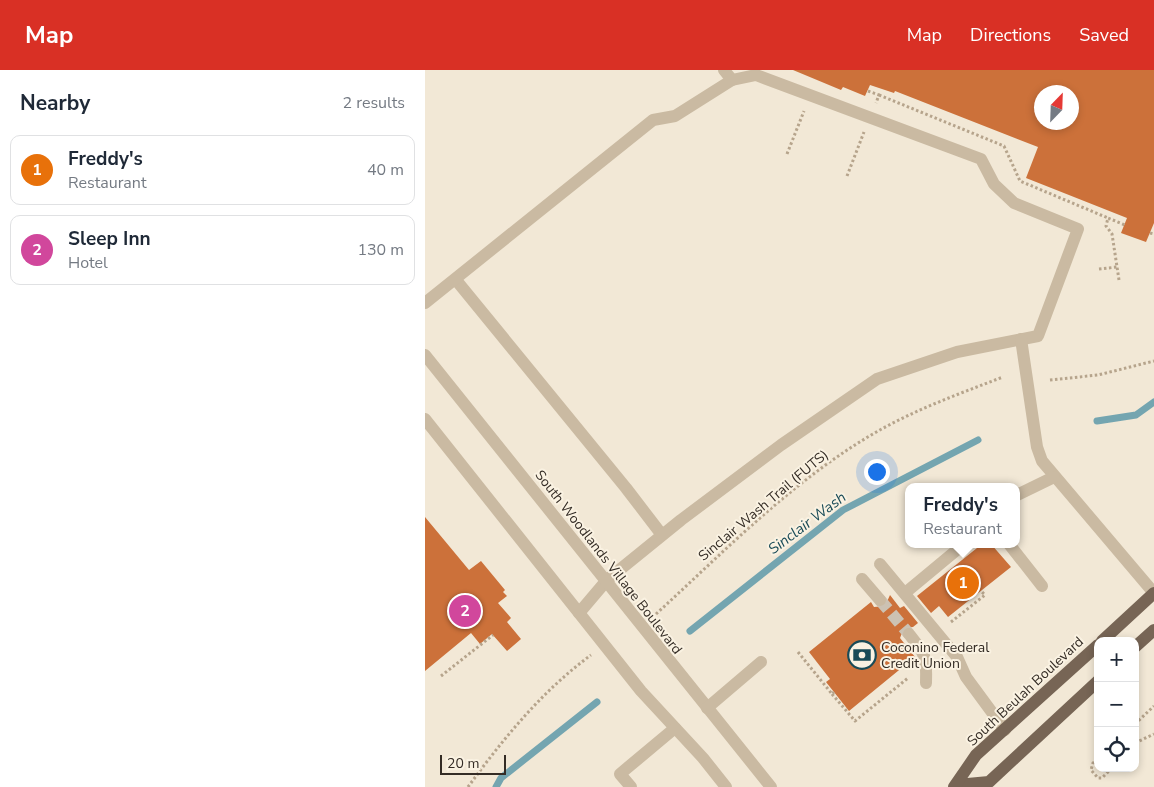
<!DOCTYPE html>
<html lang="en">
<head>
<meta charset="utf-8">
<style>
	:root { --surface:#fff; --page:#f6f6f7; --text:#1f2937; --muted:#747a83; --line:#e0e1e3; --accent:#d93025 }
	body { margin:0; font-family:"Nunito Sans",sans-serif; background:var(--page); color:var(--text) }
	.controls { position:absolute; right:15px; bottom:15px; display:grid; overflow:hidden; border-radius:10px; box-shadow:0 2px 8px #0003 }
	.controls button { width:45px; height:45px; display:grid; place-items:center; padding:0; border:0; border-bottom:1px solid var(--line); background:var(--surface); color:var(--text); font:25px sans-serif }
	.compass { position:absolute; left:609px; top:15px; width:45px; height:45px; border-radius:50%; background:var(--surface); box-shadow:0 2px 8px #0003; rotate:23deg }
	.scale { position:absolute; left:15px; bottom:12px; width:66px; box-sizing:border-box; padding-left:5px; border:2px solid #342c25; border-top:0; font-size:14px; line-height:18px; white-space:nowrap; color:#342c25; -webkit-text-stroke:4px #faf2e2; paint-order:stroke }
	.you { position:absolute; left:451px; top:401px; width:18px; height:18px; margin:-12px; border:4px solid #fff; border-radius:50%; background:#1a73e8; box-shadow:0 0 0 8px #1a73e833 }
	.badge { display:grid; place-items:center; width:32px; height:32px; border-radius:50%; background:var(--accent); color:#fff; font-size:16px; font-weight:700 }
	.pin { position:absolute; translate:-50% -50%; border:2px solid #fff; box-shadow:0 1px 5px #0006 }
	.popup { position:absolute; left:480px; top:413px; width:115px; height:65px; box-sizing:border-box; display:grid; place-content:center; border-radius:10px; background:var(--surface); filter:drop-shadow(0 1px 4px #0005); font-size:16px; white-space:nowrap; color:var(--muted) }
	.popup b { font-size:19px; color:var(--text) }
	.popup::after { content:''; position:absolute; left:50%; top:100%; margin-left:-10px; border:10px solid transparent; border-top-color:var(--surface) }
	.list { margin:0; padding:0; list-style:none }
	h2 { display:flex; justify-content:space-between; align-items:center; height:65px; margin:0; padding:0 20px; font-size:21px }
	h2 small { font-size:16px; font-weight:400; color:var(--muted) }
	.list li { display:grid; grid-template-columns:32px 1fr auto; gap:15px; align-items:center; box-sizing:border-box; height:70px; margin:0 10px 10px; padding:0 10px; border:1px solid var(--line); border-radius:10px }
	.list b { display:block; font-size:19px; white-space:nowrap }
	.list p { margin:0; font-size:16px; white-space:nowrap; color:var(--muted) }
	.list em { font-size:16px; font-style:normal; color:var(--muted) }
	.icon { flex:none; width:28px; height:28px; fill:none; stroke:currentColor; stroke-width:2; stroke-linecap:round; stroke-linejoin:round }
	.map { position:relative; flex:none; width:729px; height:717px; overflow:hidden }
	header { display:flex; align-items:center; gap:30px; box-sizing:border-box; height:70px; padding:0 25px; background:var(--accent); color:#fff }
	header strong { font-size:24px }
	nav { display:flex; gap:28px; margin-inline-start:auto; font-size:18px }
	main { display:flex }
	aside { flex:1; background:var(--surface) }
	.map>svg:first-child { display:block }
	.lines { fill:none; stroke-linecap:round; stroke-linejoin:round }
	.stream { stroke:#74a5b0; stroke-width:7 }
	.building { fill:#cc713a; fill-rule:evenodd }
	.minor-tunnel { stroke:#ccc2b3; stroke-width:12; stroke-dasharray:12 6; stroke-linecap:butt }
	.path { stroke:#b6a48c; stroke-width:3; stroke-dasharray:2.5 2.5; stroke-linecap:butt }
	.minor { stroke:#cabaa2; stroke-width:12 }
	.major { stroke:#776555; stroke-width:12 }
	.labels { text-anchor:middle; stroke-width:4; stroke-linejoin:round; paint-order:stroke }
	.street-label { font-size:14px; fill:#342c25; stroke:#faf2e2 }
	.poi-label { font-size:14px; fill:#342c25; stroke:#faf2e2; text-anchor:start }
	.water-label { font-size:15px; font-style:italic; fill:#194b57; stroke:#faf2e2 }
</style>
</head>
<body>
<header>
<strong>Map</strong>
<nav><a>Map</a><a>Directions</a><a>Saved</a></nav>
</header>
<main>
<aside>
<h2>Nearby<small>2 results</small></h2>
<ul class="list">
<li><span class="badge" style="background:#e8710a">1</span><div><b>Freddy's</b><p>Restaurant</p></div><em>40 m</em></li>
<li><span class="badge" style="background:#d1479c">2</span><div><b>Sleep Inn</b><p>Hotel</p></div><em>130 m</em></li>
</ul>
</aside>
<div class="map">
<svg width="729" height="717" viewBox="0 0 729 717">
	<rect width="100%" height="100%" fill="#f2e8d6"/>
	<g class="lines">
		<g class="stream">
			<path d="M672,351L711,345L729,332"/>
			<path d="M265,561L418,440L553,370"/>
			<path d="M71,717L76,708L172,632"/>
		</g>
	</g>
	<g class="building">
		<path d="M368,0H729V153L721,172L696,163L702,148L601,108L613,77L470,21L469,23L445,15L440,26L418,17L416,20ZM616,22H646V52H616Z"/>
		<path d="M0,447L44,500L56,491L80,520L78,522L82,526L73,533L86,548L82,552L96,569L82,581L67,564L55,574L46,563L0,601Z"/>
		<path d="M557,474H566L586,497L523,547L514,536L506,543L492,526Z"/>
		<path d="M465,525L475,538L479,536L493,553L488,557L479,558L475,568L490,587L424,641L401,612L405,609L384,582L446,532L449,537L460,536Z"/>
	</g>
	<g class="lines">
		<path class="minor-tunnel" d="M455,530L484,564"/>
		<g class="path">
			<path d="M443,21L454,25L451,33"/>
			<path d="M454,25L579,76L595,111L683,148"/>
			<path d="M362,84L379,41"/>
			<path d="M422,106L439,62"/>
			<path d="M725,163L729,164"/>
			<path d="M674,199L692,197"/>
			<path d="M694,210L687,164L681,156L683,148L700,155"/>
			<path d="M625,310L673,305L729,291"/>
			<path d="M231,544C301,480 369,409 453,361C492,339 536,323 578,307"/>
			<path d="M526,552L560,525L556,521"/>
			<path d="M373,582L407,624L409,622"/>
			<path d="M16,606L68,565"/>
			<path d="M407,624L430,651L483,608"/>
			<path d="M710,654L729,636"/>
			<path d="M710,673L729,664"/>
			<path d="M673,689L668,693L666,700L673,708H677L687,698"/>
			<path d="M43,717C78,669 117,621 166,585"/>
		</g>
		<g class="minor">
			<path d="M299,0L307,10"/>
			<path d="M31,210L201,418L237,465"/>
			<path d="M0,233L228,50L250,46L307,10L331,5L556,89L569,114L589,133L653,159L613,266L532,282L452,309L356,375L256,450L182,510L154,543"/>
			<path d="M596,269L612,377L617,391L729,523"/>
			<path d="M0,285L346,717"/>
			<path d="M0,349L216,621L278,688L301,717"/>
			<path d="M592,425L629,407"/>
			<path d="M584,474L617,516"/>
			<path d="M455,494L532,587L541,607L580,660"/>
			<path d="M437,509L455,530"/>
			<path d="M480,523L539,474"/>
			<path d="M484,564C500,584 502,586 501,613"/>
			<path d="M282,638L336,592"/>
			<path d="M206,717L195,704L250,658"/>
		</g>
		<g class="major">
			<path d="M677,571L729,523"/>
			<path d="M710,577L729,560"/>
			<path d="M532,715L564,712L673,611"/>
			<path d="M529,717L551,685L673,575"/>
		</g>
	</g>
	<defs>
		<symbol id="bank-ring" viewBox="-11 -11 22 22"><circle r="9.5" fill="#faf2e2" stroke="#194b57" stroke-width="1.5"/><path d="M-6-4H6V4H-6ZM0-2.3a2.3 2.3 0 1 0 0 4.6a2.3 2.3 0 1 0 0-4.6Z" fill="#194b57"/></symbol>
	</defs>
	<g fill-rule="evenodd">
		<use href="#bank-ring" x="421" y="569" width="32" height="32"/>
	</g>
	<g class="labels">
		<g class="street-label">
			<text transform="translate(338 435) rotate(-40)" y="5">Sinclair Wash Trail (FUTS)</text>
			<text transform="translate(184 492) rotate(52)" y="5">South Woodlands Village Boulevard</text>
			<text transform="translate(600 621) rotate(-43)" y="5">South Beulah Boulevard</text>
		</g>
		<g class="poi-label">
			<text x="456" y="582">Coconino Federal<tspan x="456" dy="16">Credit Union</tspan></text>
		</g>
		<g class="water-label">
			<text transform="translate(382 453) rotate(-37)" y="5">Sinclair Wash</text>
		</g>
	</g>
</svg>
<div class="controls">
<button>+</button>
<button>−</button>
<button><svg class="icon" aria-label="locate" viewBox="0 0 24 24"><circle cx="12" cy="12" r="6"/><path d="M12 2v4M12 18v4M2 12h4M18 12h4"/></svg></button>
</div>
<svg class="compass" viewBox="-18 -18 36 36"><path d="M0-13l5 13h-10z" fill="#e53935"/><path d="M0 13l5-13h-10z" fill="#747a83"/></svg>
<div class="scale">20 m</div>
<div class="you"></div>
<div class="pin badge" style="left:538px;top:513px;background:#e8710a">1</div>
<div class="popup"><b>Freddy's</b>Restaurant</div>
<div class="pin badge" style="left:40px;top:541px;background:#d1479c">2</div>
</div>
</main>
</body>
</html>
